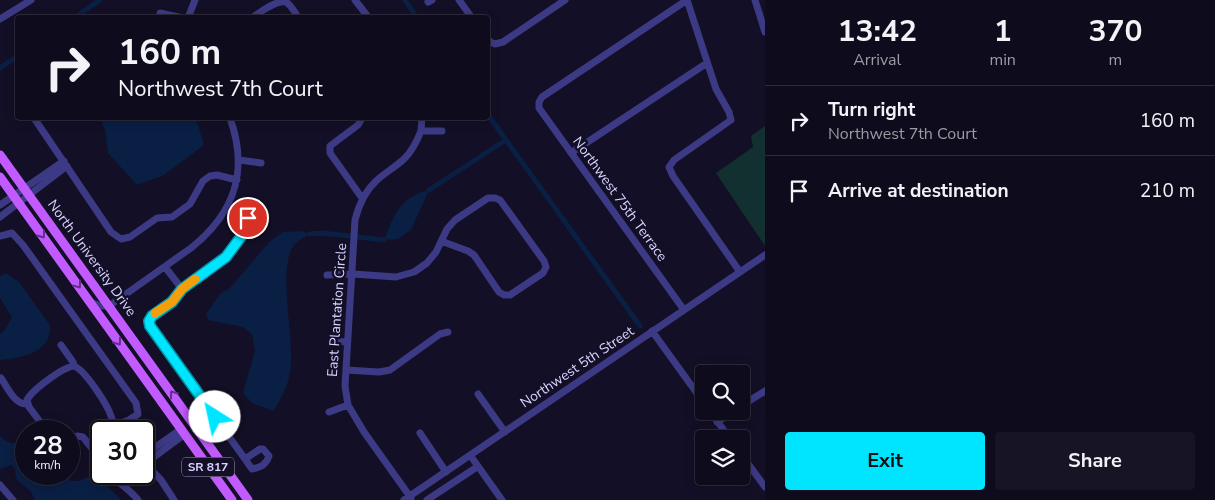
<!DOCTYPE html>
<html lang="en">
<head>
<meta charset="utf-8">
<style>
  :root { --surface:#0e0b1c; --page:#171425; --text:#f1f3f6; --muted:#9b9ba3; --line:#2e2b3b; --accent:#00e5ff }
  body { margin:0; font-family:"Nunito Sans",sans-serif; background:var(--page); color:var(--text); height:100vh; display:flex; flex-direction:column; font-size:19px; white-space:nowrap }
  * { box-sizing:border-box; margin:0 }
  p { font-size:16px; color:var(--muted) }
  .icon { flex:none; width:28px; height:28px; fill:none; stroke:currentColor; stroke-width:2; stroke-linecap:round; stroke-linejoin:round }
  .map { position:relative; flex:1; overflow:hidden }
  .sheet { display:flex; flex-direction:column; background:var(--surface); width:450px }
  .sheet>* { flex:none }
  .hud { position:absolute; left:15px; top:15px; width:475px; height:105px; border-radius:5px; box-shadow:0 2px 12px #0003,0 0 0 1px var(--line); background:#0e0b1c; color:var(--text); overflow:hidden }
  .buttons { position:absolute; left:695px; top:365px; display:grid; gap:10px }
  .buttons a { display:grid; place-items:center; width:55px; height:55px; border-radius:5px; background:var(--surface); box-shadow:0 2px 12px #0003,0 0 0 1px var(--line); font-size:25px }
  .speed { position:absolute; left:15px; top:420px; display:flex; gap:10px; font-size:25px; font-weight:700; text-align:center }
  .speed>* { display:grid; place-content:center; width:65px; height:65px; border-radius:50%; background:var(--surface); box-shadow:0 2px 12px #0003,0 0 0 1px var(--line); line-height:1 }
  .speed small { font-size:12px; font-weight:400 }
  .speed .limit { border:2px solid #111; border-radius:8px; background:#fff; color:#111 }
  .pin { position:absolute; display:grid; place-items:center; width:42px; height:42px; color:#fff; margin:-21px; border:2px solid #fff; border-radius:50%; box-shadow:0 1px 5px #0007 }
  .me { position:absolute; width:55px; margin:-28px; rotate:325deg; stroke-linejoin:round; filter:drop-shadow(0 0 4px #0008) }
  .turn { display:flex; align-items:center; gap:18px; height:105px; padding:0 20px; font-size:22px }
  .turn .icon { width:65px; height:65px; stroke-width:2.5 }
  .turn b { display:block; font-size:35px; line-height:42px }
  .eta { display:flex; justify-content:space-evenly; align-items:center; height:85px; text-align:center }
  .eta b { font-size:30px; font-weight:700; line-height:35px }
  .primary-button { display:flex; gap:10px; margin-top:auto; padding:10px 20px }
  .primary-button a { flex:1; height:58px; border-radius:5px; background:var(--accent); color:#111; font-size:20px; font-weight:700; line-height:58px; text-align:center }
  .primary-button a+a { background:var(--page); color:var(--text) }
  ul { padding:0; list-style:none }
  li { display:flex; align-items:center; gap:15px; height:70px; padding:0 20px; border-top:1px solid var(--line) }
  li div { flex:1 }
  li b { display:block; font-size:19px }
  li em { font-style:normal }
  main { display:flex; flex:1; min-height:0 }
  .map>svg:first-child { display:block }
  .green { fill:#12302f }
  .water { fill:#0a1f44 }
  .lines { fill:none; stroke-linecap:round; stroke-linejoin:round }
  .canal { stroke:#0a1f44; stroke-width:5 }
  .minor { stroke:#3d3a85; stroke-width:7 }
  .major { stroke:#c25bff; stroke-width:9 }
  .oneway { stroke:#623188 }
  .route-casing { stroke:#0095a6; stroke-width:12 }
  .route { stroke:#00e5ff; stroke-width:9 }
  .slow { stroke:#f59e0b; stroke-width:9 }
  .labels { text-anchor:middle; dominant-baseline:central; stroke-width:5; stroke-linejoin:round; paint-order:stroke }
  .shield { fill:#130f26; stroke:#9e99be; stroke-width:1 }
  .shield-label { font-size:12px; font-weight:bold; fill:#d9d4ff }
  .street-label { font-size:14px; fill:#d9d4ff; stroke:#130f26 }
</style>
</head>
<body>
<main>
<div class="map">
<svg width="765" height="500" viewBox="0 0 765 500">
  <rect width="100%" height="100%" fill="#130f26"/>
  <!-- green -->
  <path class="green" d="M765,126V246L716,173L753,147L751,136Z"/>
  <!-- water -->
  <path class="water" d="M100,118H196L204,145L164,175L137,185L108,153L105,130Z
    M429,190L411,230L398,239L384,240C394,214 401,197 429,190Z
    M302,231L310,234C305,237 297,241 294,245C276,270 296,339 290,373C288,386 280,401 273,411L252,403L243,393L255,351L252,334L243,327L208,320L206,314L220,294L231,287L269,242L283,232Z
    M6,273L19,282L50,325C52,353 22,358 0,360V334L4,331L12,317L0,298V276Z
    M0,435C7,445 15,444 26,441V474C35,474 56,471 63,474C67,476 68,480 73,481C81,482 88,475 96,476L122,500H35L31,492L16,479L15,470L12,465L0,469Z"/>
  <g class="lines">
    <!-- canal -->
    <path class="canal" d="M405,0L417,18
      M74,18L100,0
      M0,68L18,56
      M488,115L640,326
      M429,190L506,140
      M310,234L322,233L351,236
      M358,237L384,240"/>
    <!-- minor -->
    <path class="minor" d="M355,0L369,18
      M459,0L472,18
      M687,0L716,89L729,112L731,120L674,160L669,167L673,176L740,272
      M755,0L765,32
      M428,2L432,0
      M160,13L183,18
      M188,18L195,0
      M252,18C260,12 276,0 286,2C291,5 295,13 299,18
      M0,19L31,0
      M488,39L490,42L495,44L503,42L565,0
      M34,118L111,232L121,239L130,237L157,218L172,217L190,204L203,181L210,176L217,175L237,180
      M422,118L421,131H442
      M361,120L358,125L330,146V153L362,198
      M571,153L707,63
      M239,160L261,163
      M0,205L64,161
      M0,217L67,166
      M0,236L12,233L23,245L136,403L138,414L129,420L113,426
      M165,267L182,289
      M327,275L353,274L396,277L414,272L427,263L436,252L447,229L455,220L488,198H495L500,200L544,261L546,267L543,273L510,295H504L499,292L474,255L468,251L441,241
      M90,302L101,306H109L191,248C235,213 249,171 230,118
      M684,310L539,108V102L542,97L687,0
      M652,331L704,403
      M331,341L347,342
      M61,345L73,362L74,366
      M346,370L379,372L390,370L440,334L448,332
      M1,378C7,387 15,405 27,404
      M478,394L505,432
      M741,406L765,391
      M710,411L730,439
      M329,412L348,405
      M717,422L734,411
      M47,431L29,407L27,400C32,390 63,367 74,366C85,370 107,404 111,416C113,421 114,426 116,431
      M420,433L446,472
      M69,441L77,436L83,437L101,460
      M741,454L765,487
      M470,455L502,500
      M144,459L154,448L181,429
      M245,459L260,449H263L269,456C266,465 261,467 252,469L245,459L149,326L148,324L151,316L172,302L182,289L226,257L246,230V222L248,218
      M144,462L161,480L174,500
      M146,463L185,434
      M111,474C118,484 130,489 138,500
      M0,485L13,500
      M411,498L364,432L348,405L345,386L355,220C359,204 365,191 377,180C386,172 397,166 405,158C413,150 417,141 421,131
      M404,500L765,255
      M427,500L477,467"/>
    <!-- major -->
    <path class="major" d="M0,155L248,500
      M0,177L232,500"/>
  </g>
  <!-- one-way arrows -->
  <defs><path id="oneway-chevron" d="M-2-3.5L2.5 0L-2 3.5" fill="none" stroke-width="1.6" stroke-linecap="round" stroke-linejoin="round" transform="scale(1.25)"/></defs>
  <g class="oneway">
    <use href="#oneway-chevron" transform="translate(42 235) rotate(54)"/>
    <use href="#oneway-chevron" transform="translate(78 285) rotate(54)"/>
    <use href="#oneway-chevron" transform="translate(118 342) rotate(54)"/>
    <use href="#oneway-chevron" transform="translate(173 394) rotate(-126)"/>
  </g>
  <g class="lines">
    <defs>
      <path id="route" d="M215,417L150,326L149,321L152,316L172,302L182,289L226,257L246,230V222L248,218"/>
    </defs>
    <!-- route casing -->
    <use href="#route" class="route-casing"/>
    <!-- route -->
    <use href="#route" class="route"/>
    <!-- slow -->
    <path class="slow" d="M155,313L172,302L182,289L195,279"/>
  </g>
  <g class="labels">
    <!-- shield labels -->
    <rect class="shield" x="182" y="457.5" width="52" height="19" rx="4"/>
    <g class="shield-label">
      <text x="208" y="467">SR 817</text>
    </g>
    <!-- street labels -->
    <g class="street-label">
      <text transform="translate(620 199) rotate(54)">Northwest 75th Terrace</text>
      <text transform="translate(92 258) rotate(54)">North University Drive</text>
      <text transform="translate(337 310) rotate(-86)">East Plantation Circle</text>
      <text transform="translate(577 367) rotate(-34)">Northwest 5th Street</text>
    </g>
  </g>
</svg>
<div class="buttons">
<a><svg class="icon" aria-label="search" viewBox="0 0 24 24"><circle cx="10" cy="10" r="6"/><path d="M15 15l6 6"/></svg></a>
<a><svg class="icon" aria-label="layers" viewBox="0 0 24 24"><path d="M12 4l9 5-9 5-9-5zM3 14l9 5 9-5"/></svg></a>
</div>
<div class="speed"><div>28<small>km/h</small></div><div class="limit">30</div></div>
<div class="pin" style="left:248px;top:218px;background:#d93025"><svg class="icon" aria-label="arrive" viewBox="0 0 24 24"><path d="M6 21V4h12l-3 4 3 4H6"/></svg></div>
<svg class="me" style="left:215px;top:417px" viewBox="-20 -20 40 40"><circle r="19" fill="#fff"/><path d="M0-13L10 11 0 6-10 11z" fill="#00e5ff"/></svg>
<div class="hud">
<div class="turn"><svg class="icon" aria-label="right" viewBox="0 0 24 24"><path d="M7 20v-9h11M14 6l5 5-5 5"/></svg><div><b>160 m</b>Northwest 7th Court</div></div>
</div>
</div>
<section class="sheet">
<div class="eta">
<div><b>13:42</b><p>Arrival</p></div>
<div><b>1</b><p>min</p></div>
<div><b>370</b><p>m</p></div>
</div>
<ul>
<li><svg class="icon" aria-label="right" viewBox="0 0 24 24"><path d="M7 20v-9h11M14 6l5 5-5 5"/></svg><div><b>Turn right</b><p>Northwest 7th Court</p></div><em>160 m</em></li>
<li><svg class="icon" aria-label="arrive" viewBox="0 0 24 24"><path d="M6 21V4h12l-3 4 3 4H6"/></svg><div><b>Arrive at destination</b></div><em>210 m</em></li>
</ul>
<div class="primary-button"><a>Exit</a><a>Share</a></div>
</section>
</main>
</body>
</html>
